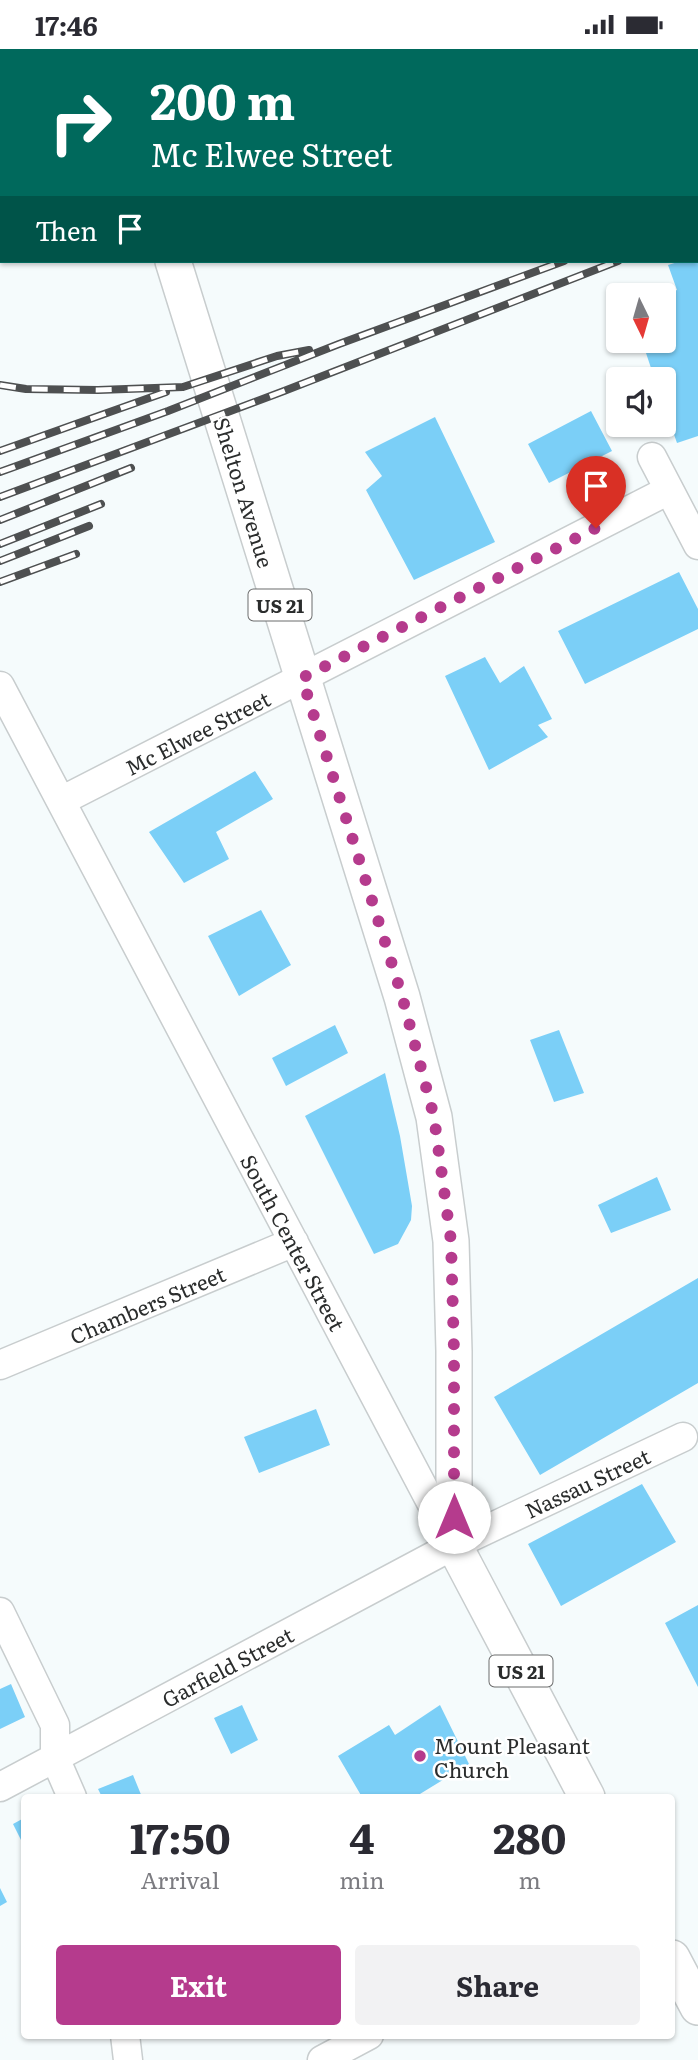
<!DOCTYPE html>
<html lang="en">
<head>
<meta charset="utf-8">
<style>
  :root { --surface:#fff; --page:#f2f2f3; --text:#2b2b33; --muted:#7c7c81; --accent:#b53b8d }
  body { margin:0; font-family:Literata,serif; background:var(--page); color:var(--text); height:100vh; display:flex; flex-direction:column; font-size:26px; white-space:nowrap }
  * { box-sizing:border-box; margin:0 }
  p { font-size:23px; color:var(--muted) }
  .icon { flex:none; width:38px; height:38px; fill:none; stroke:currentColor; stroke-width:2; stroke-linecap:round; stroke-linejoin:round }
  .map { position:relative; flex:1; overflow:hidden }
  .details { position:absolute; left:21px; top:1745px; width:654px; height:245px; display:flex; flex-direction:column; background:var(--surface); border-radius:7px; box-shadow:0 2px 5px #0004 }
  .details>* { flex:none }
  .guide { position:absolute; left:0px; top:0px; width:698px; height:214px; box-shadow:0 2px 5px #0004; background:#00695c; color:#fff; overflow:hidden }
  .needle { width:46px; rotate:175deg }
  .buttons { position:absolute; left:606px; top:234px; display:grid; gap:14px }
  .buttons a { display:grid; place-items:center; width:70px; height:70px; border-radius:7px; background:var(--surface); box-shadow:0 2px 5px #0004; font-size:35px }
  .pin { position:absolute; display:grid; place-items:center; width:60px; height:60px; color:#fff; margin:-72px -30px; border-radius:50% 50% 50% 0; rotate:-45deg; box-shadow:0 0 7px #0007 }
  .pin .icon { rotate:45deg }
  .me { position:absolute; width:77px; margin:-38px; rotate:0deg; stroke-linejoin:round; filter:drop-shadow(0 0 5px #0008) }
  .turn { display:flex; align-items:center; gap:24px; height:147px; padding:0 35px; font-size:32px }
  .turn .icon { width:91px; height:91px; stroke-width:2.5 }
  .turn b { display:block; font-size:49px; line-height:60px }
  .then { display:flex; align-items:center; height:66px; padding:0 35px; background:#0003; gap:14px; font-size:26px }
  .eta { display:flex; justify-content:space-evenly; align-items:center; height:119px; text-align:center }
  .eta b { font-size:42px; font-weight:700; line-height:49px }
  .button { display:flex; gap:14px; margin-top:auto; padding:14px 35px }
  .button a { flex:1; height:80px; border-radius:7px; background:var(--accent); color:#fff; font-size:28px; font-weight:700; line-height:80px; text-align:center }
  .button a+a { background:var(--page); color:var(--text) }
  .status { display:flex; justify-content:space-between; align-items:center; height:49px; padding:0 35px; background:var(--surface); direction:ltr }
  .status svg { height:19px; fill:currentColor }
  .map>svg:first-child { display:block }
  .building { fill:#7bcff7 }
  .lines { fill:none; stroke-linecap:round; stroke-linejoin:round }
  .minor-casing { stroke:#c8cdce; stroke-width:31 }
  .major-casing { stroke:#c8cdce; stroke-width:38 }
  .minor { stroke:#fff; stroke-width:28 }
  .major { stroke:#fff; stroke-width:35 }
  .rail-casing { stroke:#4e5051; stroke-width:8 }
  .rail { stroke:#fff; stroke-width:5; stroke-dasharray:16; stroke-linecap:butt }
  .route { stroke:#b53b8d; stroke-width:12; stroke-dasharray:0 21.6 }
  .poi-dot { fill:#b53b8d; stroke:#fff; stroke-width:2.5 }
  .labels { text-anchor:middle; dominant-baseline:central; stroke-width:5; stroke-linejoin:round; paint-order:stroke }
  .shield { fill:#fff; stroke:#6b6c6c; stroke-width:2 }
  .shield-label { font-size:19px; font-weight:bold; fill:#2b2d2d }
  .street-label { font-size:21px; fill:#2b2d2d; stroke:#fff }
  .poi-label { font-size:21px; fill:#2b2d2d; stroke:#fff; text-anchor:start }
</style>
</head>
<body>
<div class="status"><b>17:46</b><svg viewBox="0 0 49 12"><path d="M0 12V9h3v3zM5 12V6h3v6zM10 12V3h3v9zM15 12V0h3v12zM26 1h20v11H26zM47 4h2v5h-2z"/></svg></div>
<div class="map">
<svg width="698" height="2011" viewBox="0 0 698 2011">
  <rect width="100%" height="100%" fill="#f5fbfc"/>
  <!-- building -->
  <path class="building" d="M681,212H698V387L677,394L663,354V331H655L642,292H663V246L677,241L668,216Z
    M591,362L612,402L549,434L528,395Z
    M435,368L495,493L414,531L366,441L382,427L365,403Z
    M679,523L698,560V580L585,635L558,582Z
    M485,608L500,634L524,617L552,670L538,676L548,688L489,721L445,627Z
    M255,722L273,750L216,783L229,810L184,834L149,783Z
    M261,861L291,916L239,947L208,887Z
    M335,976L348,1004L286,1037L272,1009Z
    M559,981L584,1044L554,1053L530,991Z
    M385,1024L400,1087L412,1157L411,1171L398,1195L374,1205L305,1067Z
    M657,1128L671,1161L611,1184L598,1156Z
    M698,1229V1334L540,1426L494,1348Z
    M316,1360L330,1396L259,1424L244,1388Z
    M642,1435L676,1493L561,1557L528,1495Z
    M698,1556V1638L665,1574Z
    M11,1635L25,1668L0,1680V1640Z
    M242,1656L258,1691L231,1705L214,1669Z
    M440,1656L469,1715L415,1748H362L338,1707L389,1676L395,1686Z
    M133,1726L142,1748H102L98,1740Z
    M24,1769V1797L13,1775Z
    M0,1839L7,1853L0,1857Z"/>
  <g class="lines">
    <defs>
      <path id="minor" d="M260,0V2
        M503,0V2
        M588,0V2
        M652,408L698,496
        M0,637L453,1495
        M61,752L669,441
        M0,1316L294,1193
        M0,1563L55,1676V1709L72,1748
        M0,1738L454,1496L683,1388
        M125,1986L128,2011
        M322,2011L369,1986"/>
      <path id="major" d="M108,0V2
        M173,212L402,948L434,1068L451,1192L454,1302V1496L587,1748
        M672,1909L698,1958"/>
    </defs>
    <!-- minor casing -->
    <use href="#minor" class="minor-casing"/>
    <!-- major casing -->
    <use href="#major" class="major-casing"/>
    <!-- minor -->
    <use href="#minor" class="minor"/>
    <!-- major -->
    <use href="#major" class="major"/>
    <defs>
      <path id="rail" d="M696,160L698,159
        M696,181H698
        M0,336L26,340L98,341L183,338L277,307L309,301
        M0,402L166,343
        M0,423L168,362L339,295L564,212
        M0,448L284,342L618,212
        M0,471L131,419
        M0,495L101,455
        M0,512L89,477
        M0,533L76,505"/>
    </defs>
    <!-- rail casing -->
    <use href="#rail" class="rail-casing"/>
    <!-- rail -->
    <use href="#rail" class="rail"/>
  </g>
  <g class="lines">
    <!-- route -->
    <path class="route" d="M454,1468V1302L451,1192L434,1068L402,947L302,629L596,479"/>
  </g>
  <!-- markers -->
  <circle class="poi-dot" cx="420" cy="1707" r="7"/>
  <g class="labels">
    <!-- shield labels -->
    <g class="shield">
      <rect x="248.5" y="540.5" width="63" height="31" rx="5"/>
      <rect x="489.5" y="1606.5" width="63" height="31" rx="5"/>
    </g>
    <g class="shield-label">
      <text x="280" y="556">US 21</text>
      <text x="521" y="1622">US 21</text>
    </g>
    <!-- street labels -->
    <g class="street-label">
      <text transform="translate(245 443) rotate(73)">Shelton Avenue</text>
      <text transform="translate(197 683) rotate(-27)">Mc Elwee Street</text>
      <text transform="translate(294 1193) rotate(62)">South Center Street</text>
      <text transform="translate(147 1255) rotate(-23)">Chambers Street</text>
      <text transform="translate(587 1433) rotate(-25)">Nassau Street</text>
      <text transform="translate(227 1617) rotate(-28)">Garfield Street</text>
    </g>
    <!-- poi labels -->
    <g class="poi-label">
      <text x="434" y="1695">Mount Pleasant<tspan x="434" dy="24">Church</tspan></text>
    </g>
  </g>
</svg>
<div class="buttons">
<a><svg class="needle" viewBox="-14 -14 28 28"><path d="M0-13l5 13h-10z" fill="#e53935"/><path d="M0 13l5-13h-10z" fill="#7c7c81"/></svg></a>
<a><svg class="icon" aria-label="sound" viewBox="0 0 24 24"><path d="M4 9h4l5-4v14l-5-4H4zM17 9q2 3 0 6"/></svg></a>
</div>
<div class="pin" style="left:596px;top:479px;background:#d93025"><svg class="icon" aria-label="arrive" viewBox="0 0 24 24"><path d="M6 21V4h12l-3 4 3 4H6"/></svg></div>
<svg class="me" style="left:454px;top:1468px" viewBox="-20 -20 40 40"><circle r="19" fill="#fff"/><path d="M0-13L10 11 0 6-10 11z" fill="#b53b8d"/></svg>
<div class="guide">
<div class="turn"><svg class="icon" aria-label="right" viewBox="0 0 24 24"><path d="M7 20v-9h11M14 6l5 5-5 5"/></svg><div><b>200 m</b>Mc Elwee Street</div></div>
<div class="then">Then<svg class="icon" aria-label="arrive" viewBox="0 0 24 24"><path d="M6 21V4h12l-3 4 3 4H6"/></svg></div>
</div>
<section class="details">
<div class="eta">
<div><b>17:50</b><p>Arrival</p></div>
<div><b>4</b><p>min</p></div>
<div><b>280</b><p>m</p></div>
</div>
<div class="button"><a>Exit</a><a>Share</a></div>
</section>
</div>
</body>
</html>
